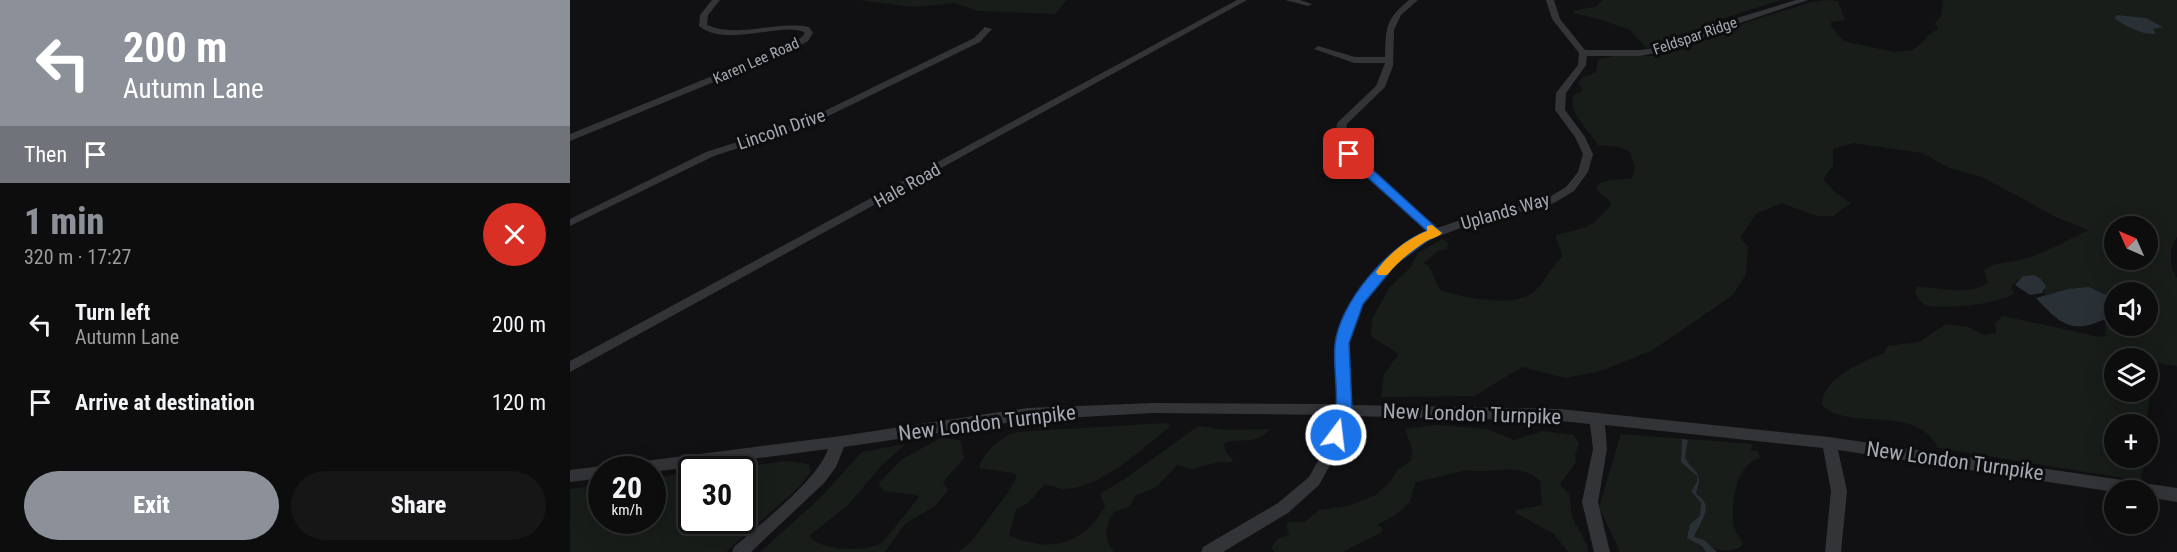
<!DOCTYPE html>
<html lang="en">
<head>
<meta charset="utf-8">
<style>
  :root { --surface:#0d0d0e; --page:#161617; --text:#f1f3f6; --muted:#9a9c9e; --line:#2d2d2e; --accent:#8c9099 }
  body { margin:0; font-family:"Roboto Condensed",sans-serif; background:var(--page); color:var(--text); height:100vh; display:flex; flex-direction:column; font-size:22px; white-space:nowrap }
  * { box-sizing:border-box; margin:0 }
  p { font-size:20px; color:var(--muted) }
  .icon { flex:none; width:33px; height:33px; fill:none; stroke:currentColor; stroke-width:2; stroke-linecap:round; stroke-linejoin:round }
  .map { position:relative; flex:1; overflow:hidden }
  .details { display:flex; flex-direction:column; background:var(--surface); width:570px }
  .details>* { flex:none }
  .top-card { background:#8c9099; color:#fff; overflow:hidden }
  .needle { width:39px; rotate:315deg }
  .fabs { position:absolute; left:1534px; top:216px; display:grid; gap:12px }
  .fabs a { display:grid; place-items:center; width:54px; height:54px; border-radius:50%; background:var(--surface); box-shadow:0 6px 24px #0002,0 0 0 2px var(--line); font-size:30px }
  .speed { position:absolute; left:18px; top:456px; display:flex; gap:12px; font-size:30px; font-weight:700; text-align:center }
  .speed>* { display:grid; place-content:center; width:78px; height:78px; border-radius:50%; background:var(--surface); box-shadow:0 6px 24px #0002,0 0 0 2px var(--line); line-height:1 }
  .speed small { font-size:15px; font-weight:400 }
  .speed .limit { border:3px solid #111; border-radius:9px; background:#fff; color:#111 }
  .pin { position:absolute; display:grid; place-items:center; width:51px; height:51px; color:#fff; margin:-26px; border-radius:12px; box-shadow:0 3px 9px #0006 }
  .me { position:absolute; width:66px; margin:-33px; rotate:15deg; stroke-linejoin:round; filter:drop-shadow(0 0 4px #0008) }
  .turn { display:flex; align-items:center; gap:21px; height:126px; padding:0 24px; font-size:27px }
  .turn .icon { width:78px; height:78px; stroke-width:2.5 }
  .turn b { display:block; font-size:42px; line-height:51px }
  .then { display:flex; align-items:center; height:57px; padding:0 24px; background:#0003; gap:12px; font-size:22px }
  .round { display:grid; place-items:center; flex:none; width:63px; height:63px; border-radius:32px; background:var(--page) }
  .overview { display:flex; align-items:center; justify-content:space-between; height:102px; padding:0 24px }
  h1 { font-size:36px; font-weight:800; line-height:45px; color:var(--accent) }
  .action { display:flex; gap:12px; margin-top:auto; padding:12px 24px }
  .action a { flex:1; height:69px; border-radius:36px; background:var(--accent); color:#fff; font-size:24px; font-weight:800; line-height:69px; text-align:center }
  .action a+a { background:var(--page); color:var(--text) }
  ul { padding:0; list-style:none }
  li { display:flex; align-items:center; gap:18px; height:78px; padding:0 24px }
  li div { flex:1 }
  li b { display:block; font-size:22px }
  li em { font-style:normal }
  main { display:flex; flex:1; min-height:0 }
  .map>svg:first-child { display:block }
  .green { fill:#181d19; fill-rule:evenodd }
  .water { fill:#293036 }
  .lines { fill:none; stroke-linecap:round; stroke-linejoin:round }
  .minor { fill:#333438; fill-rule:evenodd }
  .route { fill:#1a73e8; stroke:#114b97; stroke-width:1.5 }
  .slow { fill:#f59e0b }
  .labels { text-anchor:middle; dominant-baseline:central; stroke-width:6; stroke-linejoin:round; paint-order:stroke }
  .far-street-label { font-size:15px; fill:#a3a8b3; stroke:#0d0d0e }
  .street-label { font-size:18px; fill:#a3a8b3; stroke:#0d0d0e }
  .near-street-label { font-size:21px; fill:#a3a8b3; stroke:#0d0d0e }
</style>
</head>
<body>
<main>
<section class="details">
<div class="top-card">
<div class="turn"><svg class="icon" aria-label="left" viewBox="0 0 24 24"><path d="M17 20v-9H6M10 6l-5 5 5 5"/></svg><div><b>200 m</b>Autumn Lane</div></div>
<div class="then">Then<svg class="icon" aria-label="arrive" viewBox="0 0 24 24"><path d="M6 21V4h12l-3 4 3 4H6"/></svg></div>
</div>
<div class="overview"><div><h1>1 min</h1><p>320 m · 17:27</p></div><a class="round" style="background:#d93025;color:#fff"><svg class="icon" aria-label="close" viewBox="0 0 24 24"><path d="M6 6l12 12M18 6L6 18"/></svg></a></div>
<ul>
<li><svg class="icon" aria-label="left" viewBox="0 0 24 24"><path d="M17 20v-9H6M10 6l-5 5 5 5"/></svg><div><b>Turn left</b><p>Autumn Lane</p></div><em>200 m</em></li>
<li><svg class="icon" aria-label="arrive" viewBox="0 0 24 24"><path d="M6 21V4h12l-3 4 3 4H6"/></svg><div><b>Arrive at destination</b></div><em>120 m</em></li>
</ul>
<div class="action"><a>Exit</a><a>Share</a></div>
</section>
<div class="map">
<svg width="1607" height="552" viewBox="0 0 1607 552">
  <rect width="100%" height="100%" fill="#111113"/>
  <!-- green -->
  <path class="green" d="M288,0H497L485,14L408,11L385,3L343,7Z
    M1033,0H1211L1152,19L1092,45L1076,48L1060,30L1032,20L1003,13L1004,11L1027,6Z
    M1256,0L1268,1L1275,20L1261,22V26L1273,41L1324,52L1343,50L1355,40L1357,36L1368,29L1365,23L1371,15L1373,0H1607V237C1599,246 1599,268 1607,278V366L1580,362L1583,370L1576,424H1545V458H1575L1571,481L1368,448C1351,409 1297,426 1264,413C1260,412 1256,408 1252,405C1251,379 1294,361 1314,353L1317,346L1349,342L1376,324L1398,327L1413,335L1426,333L1425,324L1433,316L1530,337L1536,336L1535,320L1545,314V326H1578V292H1545V299C1517,282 1503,289 1474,295L1475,289L1470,278C1459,271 1449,278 1441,287L1444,293C1432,304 1368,311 1354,304C1349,301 1347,297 1345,292L1347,287C1372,287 1394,297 1418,283L1414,270C1430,260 1437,264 1454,259C1476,252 1498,241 1518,230L1486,217L1412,177L1379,168L1352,153L1283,143L1263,149V166L1253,179L1265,192L1281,203L1263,216H1247L1211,203L1186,214L1170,238L1178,246L1176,274L1163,295L1083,350L1031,371L996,378L952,367L904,396L811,397L814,374L829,354L801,336L802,319L820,287L839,269L848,253L872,239L878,243L877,249L868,251L854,263L859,267L870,290C893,297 946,310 966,290C976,280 981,267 992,257C992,248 986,244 986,235L1014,228L1024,223L1041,205L1040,201L1027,191L1026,187C1036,177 1050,181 1062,178L1065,167L1060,152L1050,147L1028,145C1020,131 996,112 1004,95L1012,91L1011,87L1008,84C1013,74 1018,77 1026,72L1028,59L1045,56H1078L1098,54L1116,48L1175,23L1241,2ZM1545,226H1578V260H1545ZM1545,358H1578V392H1545Z
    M596,423L600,425L596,430C568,452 533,486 497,489C489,490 483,484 474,485L458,503L446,509L439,536C479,552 512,547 535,506L530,494L556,478L628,426L657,430L700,429C687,446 672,437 655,443L654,447L658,455L663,459L662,462H649L622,469L607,465L588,486L565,496L559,507L544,512C534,525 534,540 544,552H388L401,542L439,491L447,476L443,473L409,468C413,452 431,436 447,432Z
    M866,425L917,429L944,440L973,431L1004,435L1009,444L1005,455L1006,462L990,484L999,494L1002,517L1017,545L1018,552H998L983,533L945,513L946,510L972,505L970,481C949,460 920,475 896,470L847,482C842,488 843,494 840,501C834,511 817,520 807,525L812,528V532L773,552H705L701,548L707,539L719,535L716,525L719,522H734L750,510L777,506L806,495L820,482L828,469L841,461L842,449L835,429Z
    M1051,434L1183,444L1180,451H1188L1190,458C1166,464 1162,500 1163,522C1164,531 1169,536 1173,544L1171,547C1159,552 1148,552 1137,544L1136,552H1050L1029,507Z
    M372,437L391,441L394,458L373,482L378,490L365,506L335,524L315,552H190L249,499L292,452L336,444L312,465L278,505L239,536C253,552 295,552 312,543L349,497L347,495L314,491L309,486L310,482L331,460Z
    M215,461L239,464L240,473L229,487L156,552H0V489L31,485L32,520H82L83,478L121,472L122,520H172V470L143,469L162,467L161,469Z"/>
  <!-- water -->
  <path class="water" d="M1547,15L1576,18L1593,27L1583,29L1586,34C1572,35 1555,26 1544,18Z
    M1464,275L1470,278L1476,286L1472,293L1460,295L1445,285L1453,276Z
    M1519,287L1545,299V314C1506,335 1494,329 1466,298L1498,289Z
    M1112,439L1118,440L1115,457C1124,475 1134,469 1126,493C1128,496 1131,497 1133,500C1142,511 1127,527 1124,537L1134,540L1147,552H1136L1132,546L1117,538L1120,524L1130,516L1131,503L1121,491L1127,482V476L1111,462Z"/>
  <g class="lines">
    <!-- minor -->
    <path class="minor" d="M142,0H150L138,15L137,25C170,39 206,20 239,27L243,33L238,41L222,50L0,141V134L216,46L232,37L235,33C216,20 158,49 129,26L130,15Z
      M667,0H677L0,372V361Z
      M715,0H730L742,4L738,6Z
      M839,0H848L831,15L824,30L823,66L815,87L777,124L775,138L783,152L867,228L888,221L976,199L996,187L1008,172L1013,154L1005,137L985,110L986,93L1008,65L1009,53L982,19L976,0H984L990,19L1015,50H1070L1092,47L1167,18L1226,0H1238L1173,22L1097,51L1070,56H1017L1016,65L996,93L995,110L1015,137L1023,154L1018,172L1004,191L984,203L896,226L856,241L826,264L792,304L779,343L781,405L990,409L1259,437L1607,488V502L1578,497V490H1545V492L1268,450L1277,491L1271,552H1255L1261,491L1253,448L1035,425L1037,449L1028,502L1040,552H1024L1012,502L1023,449L1020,424L990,421L779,416L768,451L749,485L718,513L653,552H631L633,547L708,503L739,477L754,450L765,415L583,413L457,420L274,447L266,467L254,483L181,552H162L164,547C190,524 248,480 258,449L82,472V470H45L47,466L52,464L271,436L457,408L583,403L767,404L765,343L780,303L818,258L848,235L858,232L775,156L765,138L767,123L806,86L815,63H784L744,49L748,46L785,57H815C816,27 815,20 839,0Z
      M415,27L422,29L410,42L242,124L144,156L0,226V219L136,152L236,120L404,38Z
      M32,466L38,470H32V478L0,482V470Z"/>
  </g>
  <!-- route -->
  <path class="route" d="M779,151L783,152L872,233L857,241L826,264L793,304L779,343L782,410L772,440L766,442L760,440L758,435C760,427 765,418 766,409C768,388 763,366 765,345C769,303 818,246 857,231L775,157L774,154Z"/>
  <!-- slow -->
  <path class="slow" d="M862,225L872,233C867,238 861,238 855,242C841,251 828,262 817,275H808L806,272C817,255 838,238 857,231V226Z"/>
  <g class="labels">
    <!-- far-street labels -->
    <g class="far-street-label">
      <text transform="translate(1125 36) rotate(-19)">Feldspar Ridge</text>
      <text transform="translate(186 61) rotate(-24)">Karen Lee Road</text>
    </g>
    <!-- street labels -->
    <g class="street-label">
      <text transform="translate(211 129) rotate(-19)">Lincoln Drive</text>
      <text transform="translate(337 185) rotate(-29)">Hale Road</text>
      <text transform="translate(935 211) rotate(-16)">Uplands Way</text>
    </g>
    <!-- near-street labels -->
    <g class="near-street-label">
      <text transform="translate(902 414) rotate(2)">New London Turnpike</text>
      <text transform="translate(417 423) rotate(-7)">New London Turnpike</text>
      <text transform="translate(1385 461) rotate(8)">New London Turnpike</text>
    </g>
  </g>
</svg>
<div class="fabs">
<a><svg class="needle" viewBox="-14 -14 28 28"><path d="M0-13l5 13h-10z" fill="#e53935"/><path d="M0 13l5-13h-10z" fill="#9a9c9e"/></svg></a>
<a><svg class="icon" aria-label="sound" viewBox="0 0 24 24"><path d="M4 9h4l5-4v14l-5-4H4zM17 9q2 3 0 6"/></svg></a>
<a><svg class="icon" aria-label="layers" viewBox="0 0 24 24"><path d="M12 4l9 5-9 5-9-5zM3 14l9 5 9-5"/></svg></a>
<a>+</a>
<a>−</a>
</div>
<div class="speed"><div>20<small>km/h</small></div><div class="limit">30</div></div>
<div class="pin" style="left:779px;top:154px;background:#d93025"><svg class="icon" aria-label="arrive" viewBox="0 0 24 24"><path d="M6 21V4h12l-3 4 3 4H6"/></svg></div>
<svg class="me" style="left:766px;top:435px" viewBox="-20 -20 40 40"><circle r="17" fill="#1a73e8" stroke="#fff" stroke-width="3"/><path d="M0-11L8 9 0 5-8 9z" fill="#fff"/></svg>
</div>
</main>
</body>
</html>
